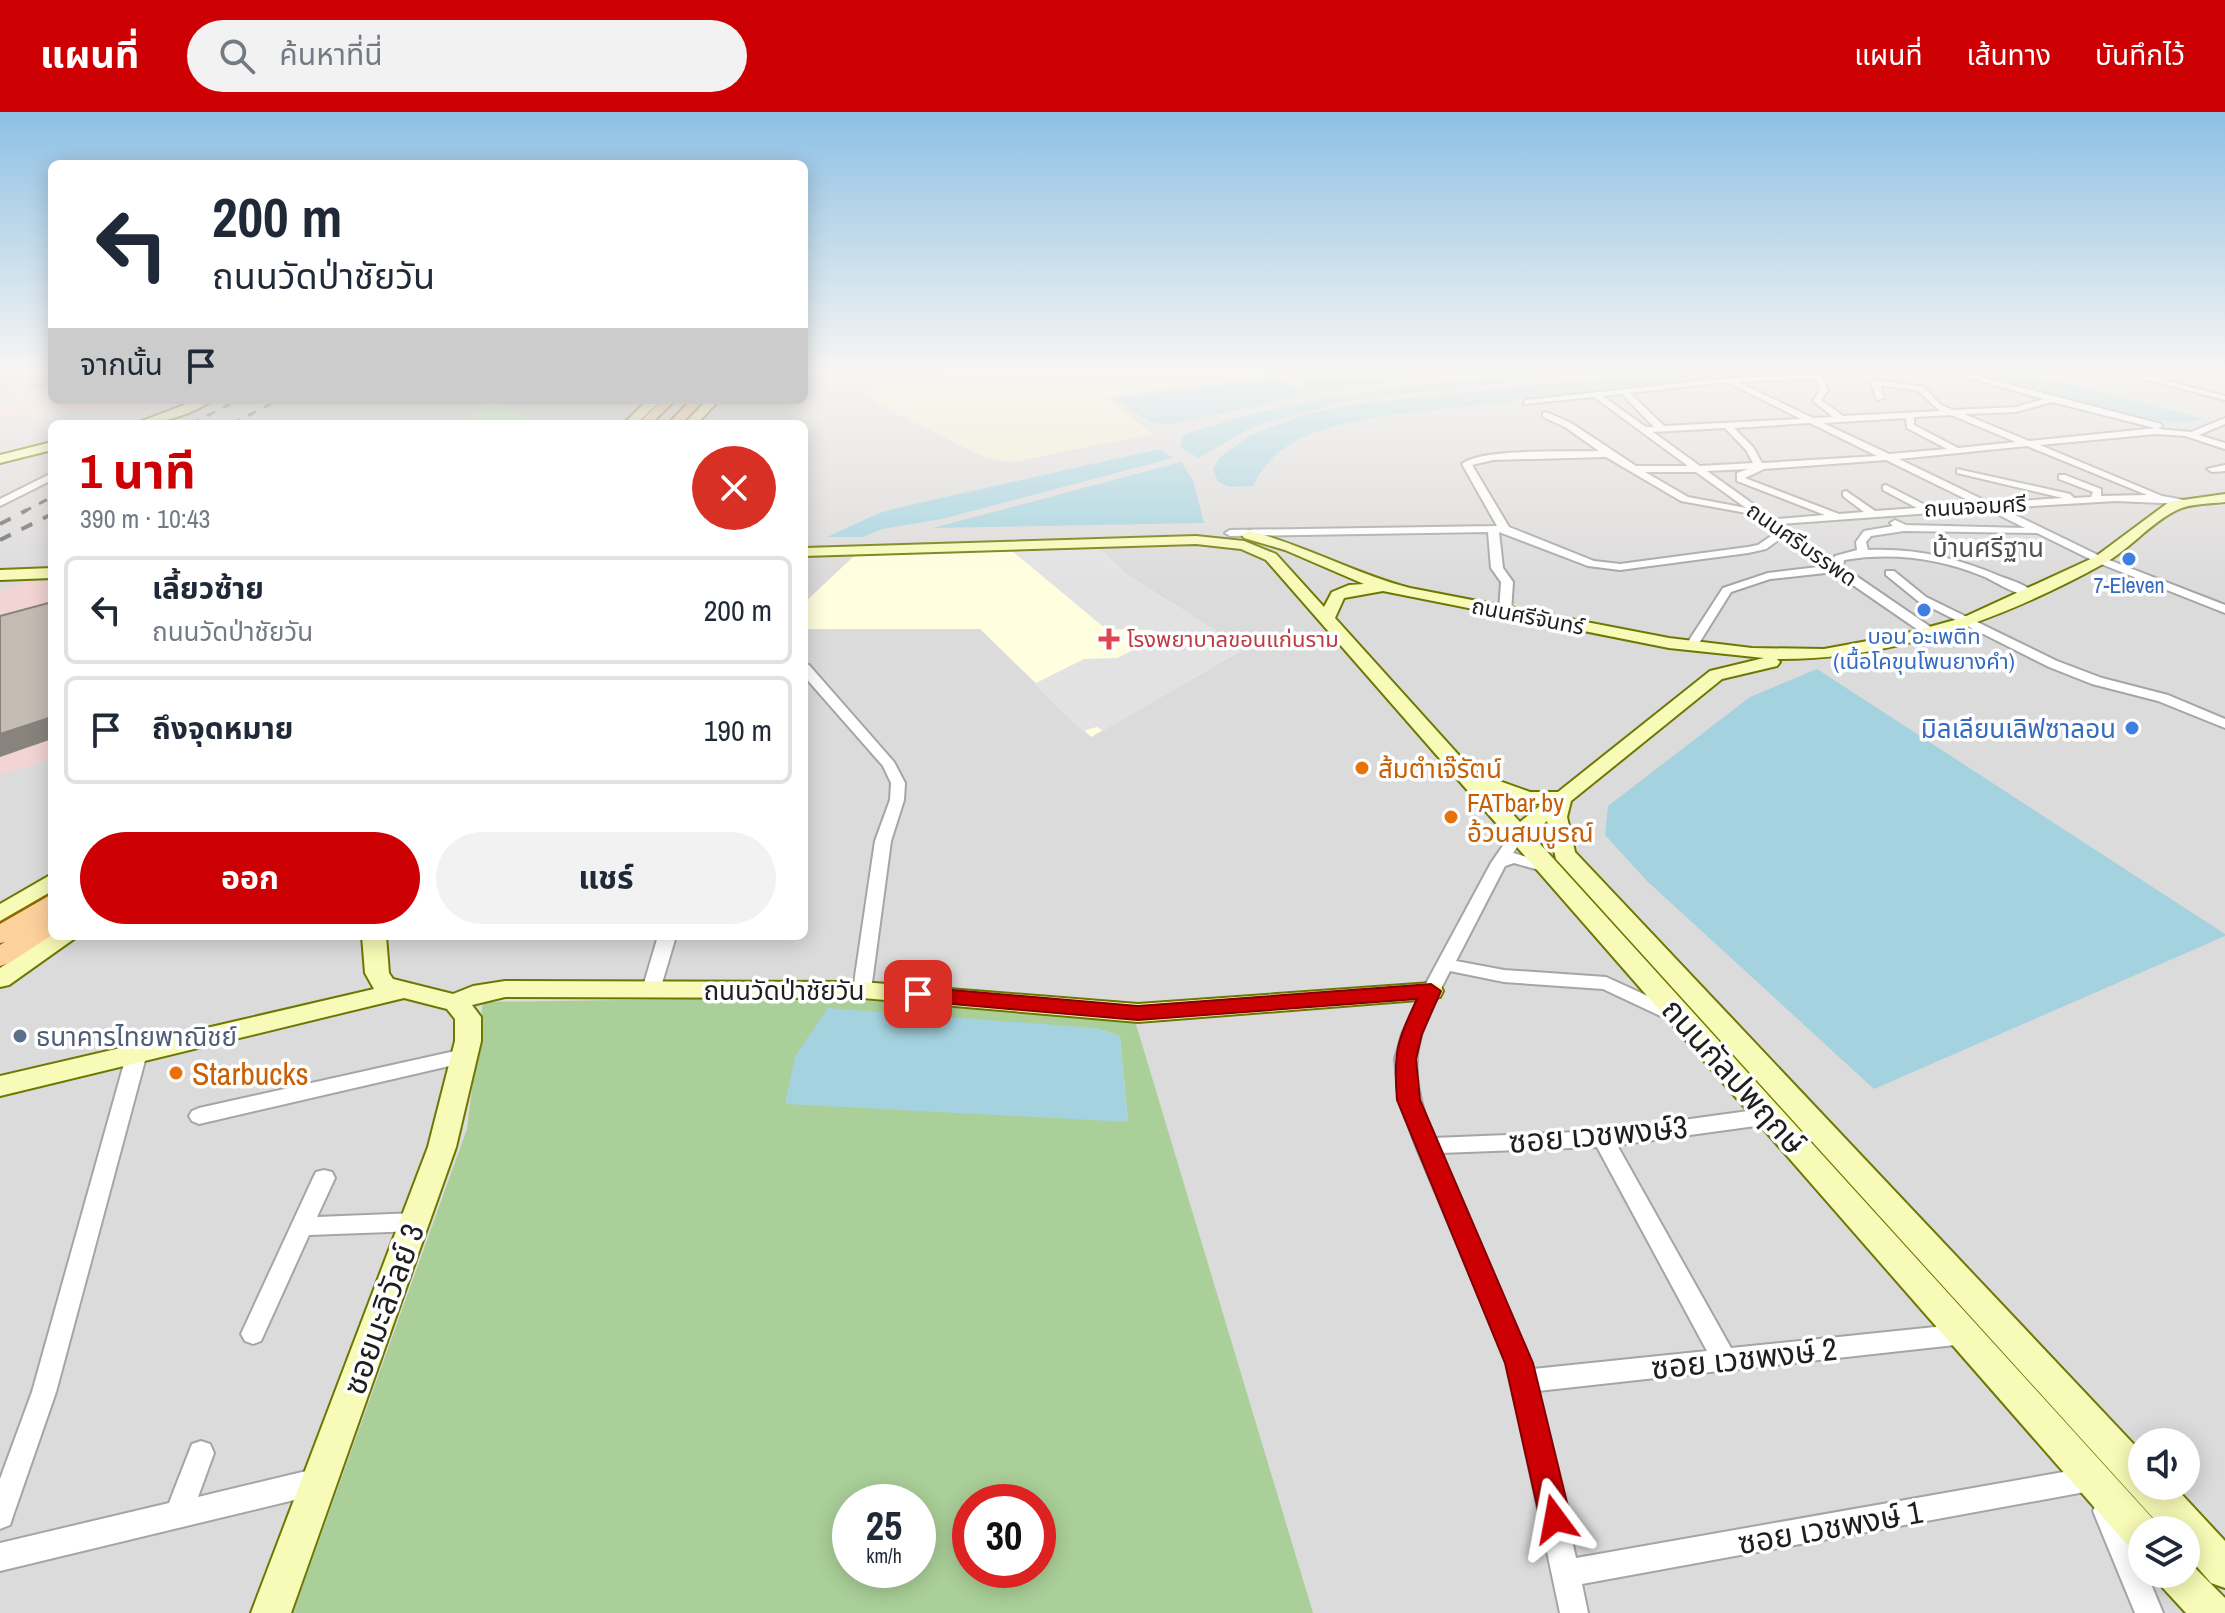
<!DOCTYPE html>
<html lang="th">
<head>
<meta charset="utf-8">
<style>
  :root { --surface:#fff; --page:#f2f2f3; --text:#1f2937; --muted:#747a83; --line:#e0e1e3; --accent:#cd0004 }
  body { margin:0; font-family:"Archivo Narrow","Noto Sans Thai",sans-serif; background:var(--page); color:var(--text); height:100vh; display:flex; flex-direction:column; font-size:30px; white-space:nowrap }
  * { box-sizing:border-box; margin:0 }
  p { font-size:26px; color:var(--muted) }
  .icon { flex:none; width:44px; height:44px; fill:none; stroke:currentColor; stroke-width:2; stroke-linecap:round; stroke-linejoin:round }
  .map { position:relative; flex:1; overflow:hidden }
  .drawer { position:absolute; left:48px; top:308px; width:760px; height:520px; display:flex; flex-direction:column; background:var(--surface); border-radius:12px; box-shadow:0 4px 20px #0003 }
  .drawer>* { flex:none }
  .banner { position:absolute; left:48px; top:48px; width:760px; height:244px; border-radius:12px; box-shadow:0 4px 20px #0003; background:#fff; color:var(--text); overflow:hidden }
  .buttons { position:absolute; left:2128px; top:1316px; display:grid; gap:16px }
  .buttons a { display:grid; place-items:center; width:72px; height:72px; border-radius:50%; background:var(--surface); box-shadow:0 4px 20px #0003; font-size:40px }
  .speed { position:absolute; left:832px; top:1372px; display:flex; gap:16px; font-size:40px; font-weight:700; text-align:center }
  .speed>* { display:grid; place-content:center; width:104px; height:104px; border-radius:50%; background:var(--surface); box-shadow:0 4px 20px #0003; line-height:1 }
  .speed small { font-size:20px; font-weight:400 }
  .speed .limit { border:12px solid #d22; background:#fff; color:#111 }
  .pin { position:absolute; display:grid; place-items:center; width:68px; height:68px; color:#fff; margin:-34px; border-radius:16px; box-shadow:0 4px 12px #0006 }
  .me { position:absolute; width:88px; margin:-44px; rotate:347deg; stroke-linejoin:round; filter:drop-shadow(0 0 6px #0008) }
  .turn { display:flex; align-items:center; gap:28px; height:168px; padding:0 32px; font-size:36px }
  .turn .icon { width:104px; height:104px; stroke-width:2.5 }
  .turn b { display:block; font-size:56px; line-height:68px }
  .then { display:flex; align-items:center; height:76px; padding:0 32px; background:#0003; gap:16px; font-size:30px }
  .round { display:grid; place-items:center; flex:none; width:84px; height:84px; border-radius:42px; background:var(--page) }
  .summary { display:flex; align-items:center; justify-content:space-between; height:136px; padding:0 32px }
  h1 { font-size:48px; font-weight:700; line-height:60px; color:var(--accent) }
  .action { display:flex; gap:16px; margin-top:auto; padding:16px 32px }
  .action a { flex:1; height:92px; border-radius:48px; background:var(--accent); color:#fff; font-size:32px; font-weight:700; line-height:92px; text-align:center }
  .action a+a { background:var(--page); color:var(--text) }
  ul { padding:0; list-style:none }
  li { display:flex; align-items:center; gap:24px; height:108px; margin:0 16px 12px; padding:0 16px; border:4px solid var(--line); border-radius:12px }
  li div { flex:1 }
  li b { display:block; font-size:30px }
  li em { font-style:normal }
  header { display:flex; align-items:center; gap:48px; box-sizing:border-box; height:112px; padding:0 40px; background:var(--accent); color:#fff }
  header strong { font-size:38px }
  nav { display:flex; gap:44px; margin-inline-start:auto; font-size:28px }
  .search { width:560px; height:72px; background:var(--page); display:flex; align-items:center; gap:20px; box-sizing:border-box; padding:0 28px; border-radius:44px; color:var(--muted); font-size:30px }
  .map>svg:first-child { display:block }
  .residential { fill:#dcdbdb; fill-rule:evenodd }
  .commercial { fill:#f1d4d3 }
  .education { fill:#fffede }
  .construction { fill:#c4c4af }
  .farmland { fill:#edeecf }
  .forest { fill:#aacf98; fill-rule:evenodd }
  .park { fill:#c0fac4 }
  .parking { fill:#e2e2e2 }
  .water { fill:#a4d2de }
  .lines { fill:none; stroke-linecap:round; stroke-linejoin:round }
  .street-casing { stroke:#a5a5a5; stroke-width:4 }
  .secondary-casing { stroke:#6d7803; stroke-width:4 }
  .primary-casing { stroke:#996300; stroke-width:4 }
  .street { fill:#fff; fill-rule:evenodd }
  .secondary { fill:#f8fab7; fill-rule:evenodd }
  .primary { fill:#fdd19b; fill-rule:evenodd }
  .rail-far1 { stroke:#6c6c6c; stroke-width:3; stroke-dasharray:9 9; stroke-linecap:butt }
  .rail { stroke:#6c6c6c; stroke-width:4; stroke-dasharray:12 12; stroke-linecap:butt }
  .shaded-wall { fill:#89837d }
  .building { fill:#c4bbb3; stroke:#89837d; stroke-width:2 }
  .route { fill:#cd0004; stroke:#850003; stroke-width:2 }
  .shop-dot { fill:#3f7fe0; stroke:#fff; stroke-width:3 }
  .health-dot { fill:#e0444e; stroke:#fff; stroke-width:3 }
  .food-dot { fill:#e8710a; stroke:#fff; stroke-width:3 }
  .service-dot { fill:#5c6f8a; stroke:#fff; stroke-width:3 }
  .labels { text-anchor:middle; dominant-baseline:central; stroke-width:7; stroke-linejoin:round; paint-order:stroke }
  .far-street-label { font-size:22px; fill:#1e1e1e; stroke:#fff }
  .far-shop-label { font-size:22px; fill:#366cbe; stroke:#fff }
  .far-health-label { font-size:22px; fill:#be3a42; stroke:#fff; text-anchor:start }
  .far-quarter-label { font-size:26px; fill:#515151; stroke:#fff }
  .shop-label { font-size:26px; fill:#366cbe; stroke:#fff; text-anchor:end }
  .food-label { font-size:26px; fill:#c56008; stroke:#fff; text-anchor:start }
  .street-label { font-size:26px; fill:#1e1e1e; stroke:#fff }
  .service-label { font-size:26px; fill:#4e5e75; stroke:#fff; text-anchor:start }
  .near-food-label { font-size:32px; fill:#c56008; stroke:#fff; text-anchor:start }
  .near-street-label { font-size:32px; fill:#1e1e1e; stroke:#fff }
</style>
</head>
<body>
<header>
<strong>แผนที่</strong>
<div class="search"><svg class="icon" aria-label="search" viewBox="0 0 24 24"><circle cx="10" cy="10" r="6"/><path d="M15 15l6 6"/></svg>ค้นหาที่นี่</div>
<nav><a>แผนที่</a><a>เส้นทาง</a><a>บันทึกไว้</a></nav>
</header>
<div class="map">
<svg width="2225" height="1501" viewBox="0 0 2225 1501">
  <rect width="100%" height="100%" fill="#efebe4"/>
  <!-- residential -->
  <path class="residential" d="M0,261H52V288H804V261H2225V1501H0ZM52,312H804V824H52ZM2142,1330H2186V1374H2142ZM850,1390H918V1458H850ZM970,1390H1038V1458H970ZM2142,1418H2186V1462H2142Z"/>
  <!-- commercial -->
  <path class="commercial" d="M52,273V288H196L183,294L0,304V296Z
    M27,470H52V647L0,663V479Z"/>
  <!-- education -->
  <path class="education" d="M1099,437L1126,462L1244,537L1091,625L980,517H804V491L854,444Z"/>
  <!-- construction -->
  <path class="construction" d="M0,261H52V271L40,276L0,277Z"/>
  <!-- farmland -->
  <path class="farmland" d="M948,261H1291L1106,285L1152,322L1014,350L986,346L875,291L868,279Z"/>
  <!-- forest -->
  <path class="forest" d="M818,885L1135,909L1313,1501H293L467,1017L483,890ZM1096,916L1120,924L1128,1009ZM850,1390H918V1458H850ZM970,1390H1038V1458H970Z"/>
  <!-- park -->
  <path class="park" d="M491,290L544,312H306L300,307H468Z"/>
  <!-- parking -->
  <path class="parking" d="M1099,437L1126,462L1244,537L1103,619L1097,615L1082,619L1034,572L1084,547L1117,546L1154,528L1163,531L1169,525L1151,518L1106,517L1012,439Z"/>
  <!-- water -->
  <path class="water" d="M1319,261H1469L1314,281L1290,265Z
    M1513,261H1610L1351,288L1254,314L1198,346L1181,335L1183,323C1289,285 1402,276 1513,261Z
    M1751,261L1755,263L1389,303C1337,313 1278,320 1253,374L1230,375L1218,370L1213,357L1220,345L1249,324L1303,303L1353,292L1638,262Z
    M1964,261H2026L2202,306C2177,321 2079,290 2048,282L2036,276Z
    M1278,265L1308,283L1172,312L1151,311L1114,286Z
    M1159,337L1173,346L942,407L882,417L863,425H827L879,401L910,393Z
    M1181,350L1193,368L1204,411L933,416Z
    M1817,557L2225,822V824L1874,977L1647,769L1605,723L1608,694L1750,585Z
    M828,896L1096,916L1120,924L1128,1010L785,992L795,944Z"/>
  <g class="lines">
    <defs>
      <path id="street" d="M1952,261H1966L2161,312L2162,314L2158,317L2191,320L2225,306V312L2199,323L2225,331V337L2185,324L2156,322L2040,333L2162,384L2184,388V392L2116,389L2001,396L2104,446L2225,493V501L2096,450L2037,421L1904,419L1871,424L1866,430L1868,438C1916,436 1958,446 2002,465C2014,469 2027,474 2036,481C2024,489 1998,471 1985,465C1939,446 1893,440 1844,448L1843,455L1935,518V524H1927L1834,460L1770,467L1731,480L1696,536L1692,537L1686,533L1723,476L1768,461L1826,454L1784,424L1766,437L1748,441L1620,458L1588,454L1499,420L1503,456L1513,470L1511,500L1505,504L1499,500L1501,470L1491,456L1488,420L1230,424L1225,421L1230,418L1497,414L1462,352C1480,336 1571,340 1599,339L1565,315L1543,305V301L1546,300L1571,311L1636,354H1688L1594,285L1523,292L1526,288L1728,266L1818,262L1822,264L1828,278L1821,288L1843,304L1940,299L1918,279L1880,273L1884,286L1877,288L1871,270L1875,268L1924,275L1941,293L1953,298L2016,295L2044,287ZM1815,266L1820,278L1813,289L1833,305L1813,306L1738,270ZM1727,270L1801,307L1664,314L1630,281ZM1622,282L1654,315H1646L1602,284ZM2052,290L2155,316H2157L2029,329L1964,302L2016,300ZM1951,303L2016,330L1958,336L1914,313V305ZM1906,306L1907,316L1947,337L1889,342L1823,311ZM1810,311L1877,344L1762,351L1753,335L1734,316ZM1725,316L1746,338L1753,351L1700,354L1653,320ZM2027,334L2147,383L2101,384V377L2065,363H2059V367L2093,380L2091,385L2074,386L2070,382L1957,357V361L2063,386L1990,391L1899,347ZM1606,345L1681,389L1763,404L1764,402L1760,397L1707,359L1748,357L1737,361V369L1825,403L1766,408V412L1777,420L1758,433L1748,435L1620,452L1594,449L1509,415L1472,353L1493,348ZM1886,348L1976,392L1929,395L1886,373L1883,374V378L1917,396L1875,399L1846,379L1843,380V384L1864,400L1839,402L1745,366L1764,357ZM1645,360H1696L1746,396L1688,385ZM1987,397L2025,416L1906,413L1895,408L1890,411L1893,414L1864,419L1856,430L1857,438L1835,444L1833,449L1780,412Z
        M2121,261H2135L2225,284V288Z
        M2225,353V359L2212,360L2207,357Z
        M52,361V368L0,394V387Z
        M1886,459H1894L1926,485L2057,549L2102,566L2168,583L2225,607V616L2158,589L2092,572L2049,555L1918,489L1886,463Z
        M804,552L809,553L894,650L905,671L904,688L891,729L871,878L868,882H856L853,878L875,729L890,688L891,671L883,654L804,564Z
        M1518,717L1526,722L1513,741L1552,752L1554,755L1546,760L1514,751L1505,754L1456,849L1504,858L1606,865L1683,900L1685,904L1683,908H1669L1603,877L1504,870L1450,859C1414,929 1405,950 1433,1026L1603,1019L1770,996L1777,999L1780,1004L1777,1009L1770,1012L1617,1033L1731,1236L1964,1212L1972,1215L1976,1222L1972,1229L1964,1232L1538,1279L1576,1446L2092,1355L2101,1359L2105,1368L2101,1377L1582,1472L1588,1501H1560L1507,1251L1416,1034L1399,988L1395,947L1402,922L1422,879L1491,751L1513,719ZM1597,1035L1707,1239L1533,1257L1440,1041Z
        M658,824H676L660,878L657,882H645L642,878Z
        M137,934L144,936L147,941L56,1280L13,1404L10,1413L0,1417V1367L32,1280L127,941L130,936Z
        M464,937L471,939L474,944L471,949L199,1012L192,1009L189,1004L192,999L199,996Z
        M324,1058L332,1060L335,1066L317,1105L416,1101L424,1104L427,1110L424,1116L416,1119L309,1123L261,1229L253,1232L245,1229L241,1222L313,1066L316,1060Z
        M201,1329L210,1332L214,1341L198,1385L319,1356L328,1360L332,1369L328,1378L319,1382L0,1459V1431L169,1391L192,1332Z
        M2106,1386L2115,1390L2142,1451V1462H2147L2163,1501H2135L2093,1399L2097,1390Z"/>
      <path id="secondary" d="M197,288H213C191,303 160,312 134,312Z
        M648,288H661L636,312H623Z
        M707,288H719L697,312H684Z
        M52,330V338L0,351V343Z
        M2225,382V390C2211,392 2190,391 2177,398C2150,411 2129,438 2103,452C2003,507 1892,548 1777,547L1780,550L1777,554L1722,567L1571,689L1567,705L1575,740L2142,1341V1374H2174L2225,1429V1476L2211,1471L2186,1442V1418H2164L1556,747L1547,709L1531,722L2155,1409L2159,1418H2142V1441L2129,1435L1266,448L1241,437L1196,432L804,444V436L1196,424L1244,429L1276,442L1324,495L1332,480L1349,473L1364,472L1285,438L1244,426L1242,423L1249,419C1305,433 1355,462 1410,476L1669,526L1752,536L1824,537L1900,523L1962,506L2095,445L2169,390ZM1383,479L1669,536L1764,546L1710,559L1558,680H1530L1474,660L1335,506L1344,486ZM1492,680L1521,690L1542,692L1520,710Z
        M52,456V466L0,468V458Z
        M52,762V779L0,809V792Z
        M52,822L78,824L9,873L0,875V856Z
        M362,824H386L389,861L393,867L453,882L473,874L505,869L862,870L1138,892L1431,871L1440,873L1443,879L1440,885L1431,887L1138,910L862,886L505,885L472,893L481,905V929L456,1035L291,1501H251L428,1035L455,929V907L447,897L404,886L0,984V964L374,877L365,861Z
        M2186,1447L2225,1486V1501H2186L2163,1476L2158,1462H2186Z"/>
      <path id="primary" d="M662,288H675L651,312H638Z
        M691,288H704L681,312H668Z
        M52,782V801L47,804L52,803V823L9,851L0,854V833L5,830L0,831V812Z"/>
    </defs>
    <!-- street casing -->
    <use href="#street" class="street-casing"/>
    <!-- secondary casing -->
    <use href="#secondary" class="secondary-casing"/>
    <!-- primary casing -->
    <use href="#primary" class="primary-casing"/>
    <!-- street -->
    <use href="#street" class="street"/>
    <!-- secondary -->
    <use href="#secondary" class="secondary"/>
    <!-- primary -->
    <use href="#primary" class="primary"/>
    <!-- rail-far1 -->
    <path class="rail-far1" d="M191,312L238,288
      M232,312L278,288
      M23,400L52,385"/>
    <!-- rail -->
    <path class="rail" d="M0,412L27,398
      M0,428L52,402"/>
  </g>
  <!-- shaded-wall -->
  <path class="shaded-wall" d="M52,605V627L0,645V622Z"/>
  <!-- building -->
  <path class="building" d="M52,490V605L0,622V504Z"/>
  <!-- sky -->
  <linearGradient id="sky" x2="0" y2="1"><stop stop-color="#8dc0e4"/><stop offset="0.55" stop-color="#f8f6f3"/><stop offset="1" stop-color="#f8f6f3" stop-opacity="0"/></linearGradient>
  <rect width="2225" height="471" fill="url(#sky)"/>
  <!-- route -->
  <path class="route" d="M1431,872L1441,879L1422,922L1416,947L1420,988L1533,1251L1571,1407L1566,1417L1555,1422L1544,1417L1540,1407L1505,1251L1397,988C1393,940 1397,930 1417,887L1138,908L918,889L907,882L918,875L1138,894Z"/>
  <!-- markers -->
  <g class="shop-dot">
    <circle cx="2129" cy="447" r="8"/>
    <circle cx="1924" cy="498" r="8"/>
    <circle cx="2132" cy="616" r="8"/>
  </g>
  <path class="health-dot" d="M1105 515h8v8h8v8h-8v8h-8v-8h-8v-8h8z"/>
  <g class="food-dot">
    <circle cx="1362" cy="656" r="8"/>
    <circle cx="1451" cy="705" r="8"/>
    <circle cx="176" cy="961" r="8"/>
  </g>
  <circle class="service-dot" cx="20" cy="924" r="8"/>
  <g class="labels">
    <!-- far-street labels -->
    <g class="far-street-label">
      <text transform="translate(1975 394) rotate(-3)">ถนนจอมศรี</text>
      <text transform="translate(1802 432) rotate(35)">ถนนศรีบรรพด</text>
      <text transform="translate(1528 504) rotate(11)">ถนนศรีจันทร์</text>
    </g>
    <!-- far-shop labels -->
    <g class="far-shop-label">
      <text x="2129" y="473">7-Eleven</text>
      <text x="1924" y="524">บอน อะเพติท<tspan x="1924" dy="25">(เนื้อโคขุนโพนยางคำ)</tspan></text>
    </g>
    <!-- far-health labels -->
    <g class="far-health-label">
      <text x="1127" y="527">โรงพยาบาลขอนแก่นราม</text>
    </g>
    <!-- far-quarter labels -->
    <g class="far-quarter-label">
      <text x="1988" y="435">บ้านศรีฐาน</text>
    </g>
    <!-- shop labels -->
    <g class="shop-label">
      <text x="2116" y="616">มิลเลียนเลิฟซาลอน</text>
    </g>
    <!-- food labels -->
    <g class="food-label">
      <text x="1378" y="656">ส้มตำเจ๊รัตน์</text>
      <text x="1467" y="690">FATbar by<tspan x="1467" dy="30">อ้วนสมบูรณ์</tspan></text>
    </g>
    <!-- street labels -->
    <g class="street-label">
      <text x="784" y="878">ถนนวัดป่าชัยวัน</text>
    </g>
    <!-- service labels -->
    <g class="service-label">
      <text x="36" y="924">ธนาคารไทยพาณิชย์</text>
    </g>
    <!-- near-food labels -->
    <g class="near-food-label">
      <text x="192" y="961">Starbucks</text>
    </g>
    <!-- near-street labels -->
    <g class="near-street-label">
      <text transform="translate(1734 964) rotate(48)">ถนนกัลปพฤกษ์</text>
      <text transform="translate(1598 1022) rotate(-5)">ซอย เวชพงษ์3</text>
      <text transform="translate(383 1197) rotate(-70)">ซอยมะลิวัลย์ 3</text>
      <text transform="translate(1744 1246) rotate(-6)">ซอย เวชพงษ์ 2</text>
      <text transform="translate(1830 1415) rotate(-10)">ซอย เวชพงษ์ 1</text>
    </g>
  </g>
</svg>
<div class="buttons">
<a><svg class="icon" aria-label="sound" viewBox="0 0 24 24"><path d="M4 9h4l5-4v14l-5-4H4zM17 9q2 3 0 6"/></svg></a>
<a><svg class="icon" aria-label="layers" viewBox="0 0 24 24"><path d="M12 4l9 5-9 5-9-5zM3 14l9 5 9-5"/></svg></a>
</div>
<div class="speed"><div>25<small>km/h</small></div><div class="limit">30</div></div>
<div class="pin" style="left:918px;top:882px;background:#d93025"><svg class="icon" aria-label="arrive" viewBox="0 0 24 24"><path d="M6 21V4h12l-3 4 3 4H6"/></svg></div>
<svg class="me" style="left:1555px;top:1407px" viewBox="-20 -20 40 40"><path d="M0-17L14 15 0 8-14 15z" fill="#cd0004" stroke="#fff" stroke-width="4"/></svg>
<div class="banner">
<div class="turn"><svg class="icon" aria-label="left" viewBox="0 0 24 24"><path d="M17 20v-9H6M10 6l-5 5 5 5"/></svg><div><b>200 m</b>ถนนวัดป่าชัยวัน</div></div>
<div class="then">จากนั้น<svg class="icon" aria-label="arrive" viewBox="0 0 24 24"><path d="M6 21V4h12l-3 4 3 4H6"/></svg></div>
</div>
<section class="drawer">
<div class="summary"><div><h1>1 นาที</h1><p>390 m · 10:43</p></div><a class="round" style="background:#d93025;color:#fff"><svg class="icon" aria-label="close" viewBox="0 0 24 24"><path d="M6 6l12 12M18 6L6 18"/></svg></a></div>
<ul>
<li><svg class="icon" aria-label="left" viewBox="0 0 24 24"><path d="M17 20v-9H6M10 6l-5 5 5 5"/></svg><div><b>เลี้ยวซ้าย</b><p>ถนนวัดป่าชัยวัน</p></div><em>200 m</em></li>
<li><svg class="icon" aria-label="arrive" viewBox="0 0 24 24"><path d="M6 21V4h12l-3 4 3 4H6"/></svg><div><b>ถึงจุดหมาย</b></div><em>190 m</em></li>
</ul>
<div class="action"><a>ออก</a><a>แชร์</a></div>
</section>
</div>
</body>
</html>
